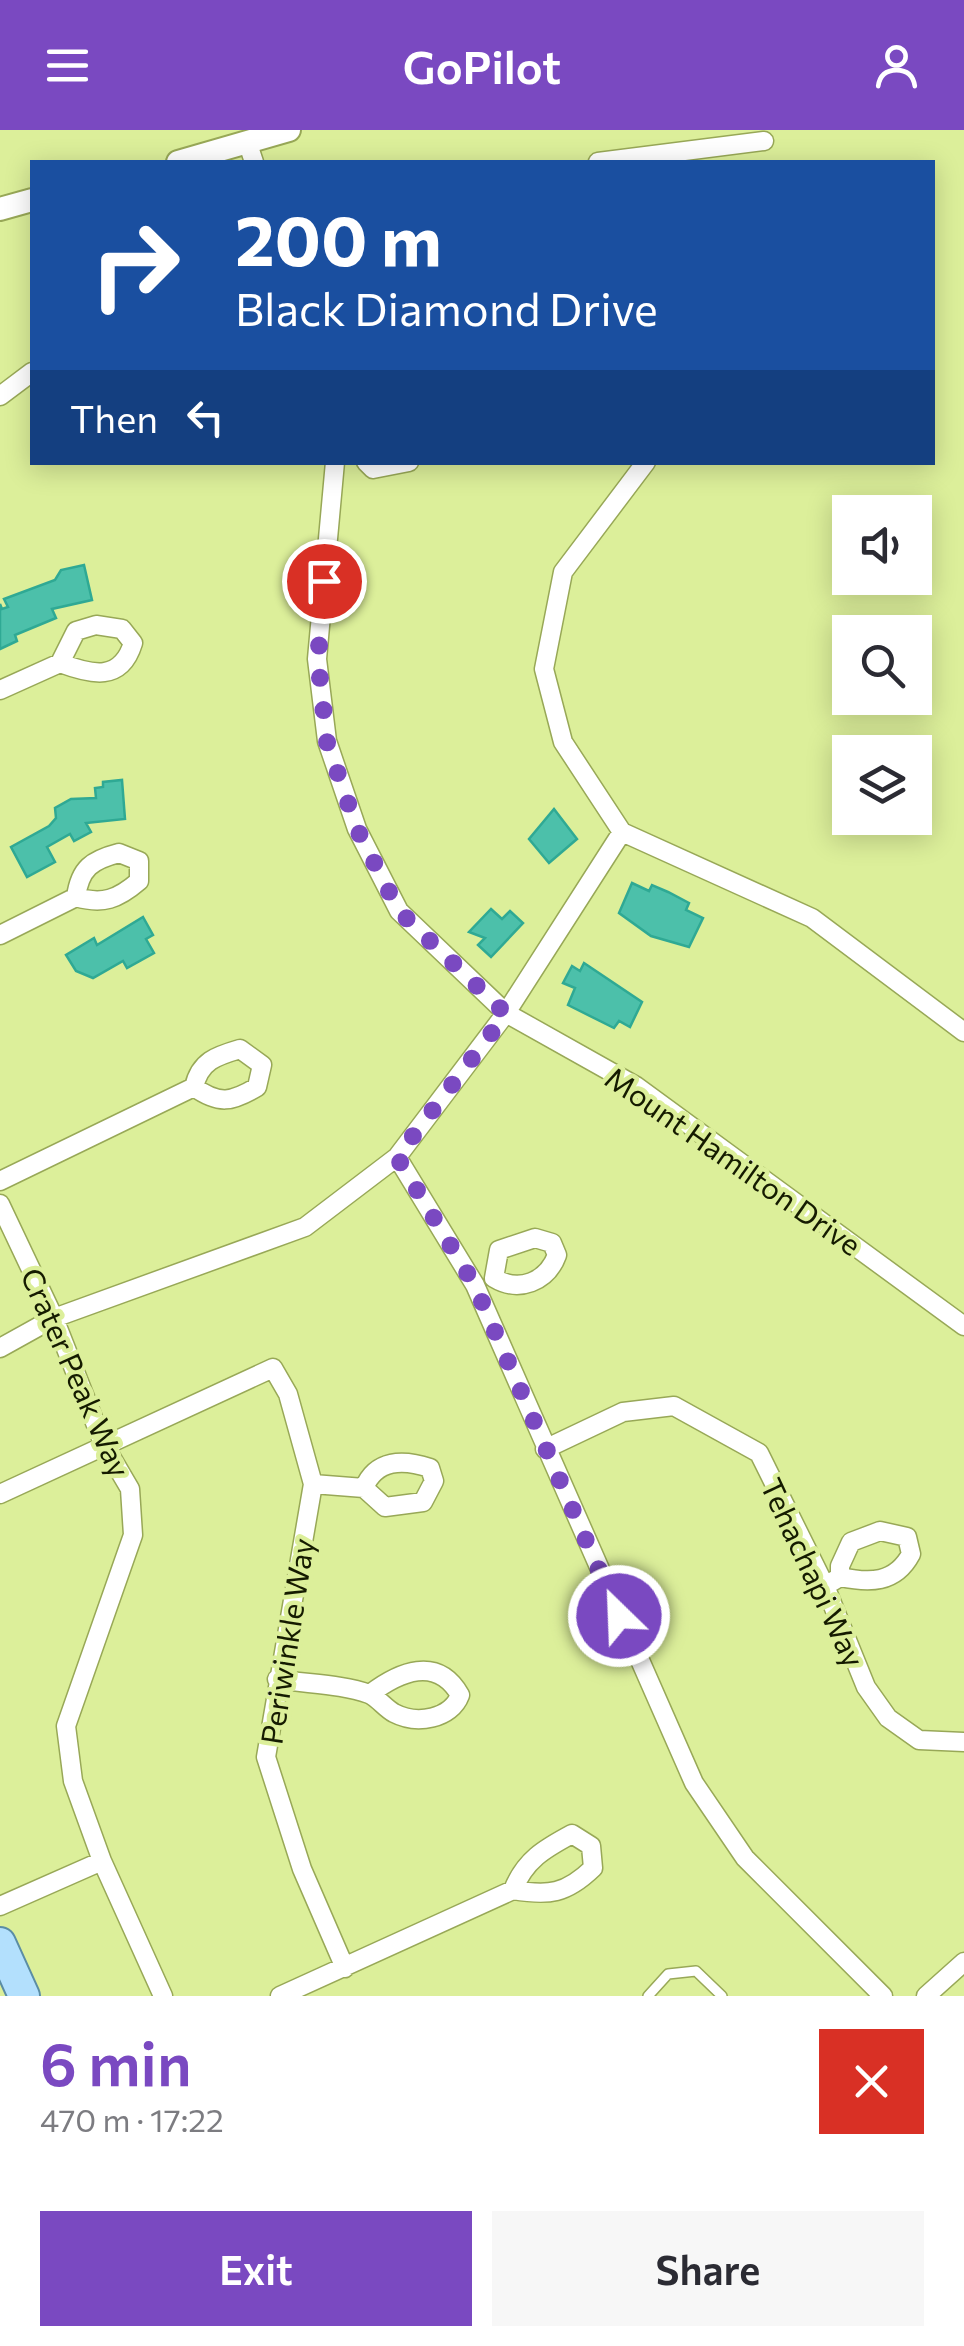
<!DOCTYPE html>
<html lang="en">
<head>
<meta charset="utf-8">
<style>
  :root { --surface:#fff; --page:#f7f7f7; --text:#2b2b33; --muted:#7c7c81; --accent:#7a49c1 }
  body { margin:0; font-family:Commissioner,sans-serif; background:var(--page); color:var(--text); height:100vh; display:flex; flex-direction:column; font-size:38px; white-space:nowrap }
  * { box-sizing:border-box; margin:0 }
  p { font-size:32px; color:var(--muted) }
  .icon { flex:none; width:55px; height:55px; fill:none; stroke:currentColor; stroke-width:2; stroke-linecap:round; stroke-linejoin:round }
  .map { position:relative; height:1866px; overflow:hidden }
  .drawer { display:flex; flex-direction:column; background:var(--surface); flex:1 }
  .drawer>* { flex:none }
  .hud { position:absolute; left:30px; top:30px; width:905px; height:305px; border-radius:0px; box-shadow:0 5px 25px #0003; background:#1a4fa0; color:#fff; overflow:hidden }
  .tools { position:absolute; left:832px; top:365px; display:grid; gap:20px }
  .tools a { display:grid; place-items:center; width:100px; height:100px; border-radius:0px; background:var(--surface); box-shadow:0 5px 25px #0003; font-size:50px }
  .pin { position:absolute; display:grid; place-items:center; width:85px; height:85px; color:#fff; margin:-42px; border:5px solid #fff; border-radius:50%; box-shadow:0 2px 10px #0007 }
  .me { position:absolute; width:110px; margin:-55px; rotate:336deg; stroke-linejoin:round; filter:drop-shadow(0 0 8px #0008) }
  .turn { display:flex; align-items:center; gap:35px; height:210px; padding:0 40px; font-size:45px }
  .turn .icon { width:130px; height:130px; stroke-width:2.5 }
  .turn b { display:block; font-size:70px; line-height:85px }
  .then { display:flex; align-items:center; height:95px; padding:0 40px; background:#0003; gap:20px; font-size:38px }
  .round { display:grid; place-items:center; flex:none; width:105px; height:105px; border-radius:0px; background:var(--page) }
  .head { display:flex; align-items:center; justify-content:space-between; height:170px; padding:0 40px }
  h1 { font-size:60px; font-weight:600; line-height:75px; color:var(--accent) }
  .action { display:flex; gap:20px; margin-top:auto; padding:20px 40px }
  .action a { flex:1; height:115px; border-radius:0px; background:var(--accent); color:#fff; font-size:40px; font-weight:600; line-height:115px; text-align:center }
  .action a+a { background:var(--page); color:var(--text) }
  header { display:flex; justify-content:space-between; align-items:center; height:130px; padding:0 40px; background:var(--accent); color:#fff; font-size:45px; font-weight:600 }
  .map>svg:first-child { display:block }
  .building { fill:#4cc0aa; stroke:#2fa994; stroke-width:2.5 }
  .lines { fill:none; stroke-linecap:round; stroke-linejoin:round }
  .service-casing { stroke:#98a857; stroke-width:12 }
  .minor-casing { stroke:#98a857; stroke-width:21 }
  .tertiary-casing { stroke:#98a857; stroke-width:26 }
  .primary-casing { stroke:#5b8da4; stroke-width:34 }
  .service { stroke:#fff; stroke-width:9 }
  .minor { stroke:#fff; stroke-width:18 }
  .tertiary { stroke:#fff; stroke-width:22 }
  .primary { stroke:#b3e0fd; stroke-width:30 }
  .route { stroke:#7a49c1; stroke-width:18; stroke-dasharray:0 32.4 }
  .labels { text-anchor:middle; dominant-baseline:central; stroke-width:9; stroke-linejoin:round; paint-order:stroke }
  .street-label { font-size:30px; fill:#151b00; stroke:#dcef9a }
</style>
</head>
<body>
<header><svg class="icon" aria-label="menu" viewBox="0 0 24 24"><path d="M4 6h16M4 12h16M4 18h16"/></svg>GoPilot<svg class="icon" aria-label="person" viewBox="0 0 24 24"><circle cx="12" cy="8" r="4"/><path d="M4 21q1-7 8-7t8 7"/></svg></header>
<div class="map">
<svg width="964" height="1866" viewBox="0 0 964 1866">
  <rect width="100%" height="100%" fill="#dcef9a"/>
  <!-- building -->
  <path class="building" d="M84,435L92,470L52,479L56,488L15,505L17,511L0,519V474L2,479L8,477L4,469L55,450L61,440Z
    M122,650L125,689L86,693L91,702L74,711L70,704L47,717L55,732L27,747L11,717L49,696L56,688L55,678L71,669L96,668L95,658L103,657V652Z
    M554,679L577,709L549,733L529,709Z
    M632,753L649,761L652,755L668,762L689,773L686,780L703,788L689,817L651,806L619,783Z
    M491,779L502,789L510,781L523,793L491,827L478,815L485,808L469,802Z
    M143,787L153,805L146,809L154,823L127,838L123,831L93,848L76,841L66,825L94,808L97,815Z
    M584,833L642,872L630,897L619,891L614,898L568,875L575,858L563,853L572,836L580,841Z"/>
  <g class="lines">
    <defs>
      <path id="service" d="M648,1866L668,1844L696,1841L722,1866"/>
      <path id="minor" d="M248,14L254,32
        M598,32L764,11
        M0,266L32,242
        M335,332L317,529L327,611L357,699L399,781L506,883L636,956L964,1196
        M366,332L373,339L409,332
        M646,332L563,442L544,539L563,612L622,702L812,788L964,902
        M0,560L60,533C92,545 121,552 133,513L122,499L96,495L76,501L60,533
        M0,805L76,767C103,775 118,769 139,751V731L119,723C92,730 80,738 76,767
        M240,919L262,935L257,957C232,972 219,975 194,957C200,931 216,926 240,919Z
        M397,1027L475,1155L694,1653L745,1728L883,1866
        M0,1051L194,957
        M0,1074L54,1188L103,1313L130,1359L133,1405L66,1596L73,1651L102,1731L163,1866
        M535,1108L552,1113L557,1125C547,1152 519,1163 494,1148L499,1120Z
        M0,1218L54,1188L305,1097L397,1027L506,883L622,702
        M545,1319L623,1282L674,1276L759,1323L825,1456L866,1557L888,1588L919,1610L964,1612
        M313,1354L364,1358L385,1377L423,1372L434,1351L430,1338C403,1329 376,1329 364,1358
        M0,1364L273,1238L288,1264L313,1354L266,1627L302,1739L345,1838
        M825,1456L840,1447C869,1453 895,1454 911,1424L907,1407L880,1401L851,1412L840,1436V1447
        M277,1549C305,1554 342,1554 369,1564C378,1568 385,1578 394,1583C417,1595 451,1589 460,1565C437,1525 399,1542 370,1564
        M0,1776L102,1731
        M280,1866L513,1760C549,1766 566,1764 593,1738L591,1716L572,1704C544,1719 525,1730 513,1760
        M926,1866L964,1832"/>
      <path id="tertiary" d="M178,32L289,0
        M0,79L32,70"/>
      <path id="primary" d="M0,1813L24,1866"/>
    </defs>
    <!-- service casing -->
    <use href="#service" class="service-casing"/>
    <!-- minor casing -->
    <use href="#minor" class="minor-casing"/>
    <!-- tertiary casing -->
    <use href="#tertiary" class="tertiary-casing"/>
    <!-- primary casing -->
    <use href="#primary" class="primary-casing"/>
    <!-- service -->
    <use href="#service" class="service"/>
    <!-- minor -->
    <use href="#minor" class="minor"/>
    <!-- tertiary -->
    <use href="#tertiary" class="tertiary"/>
    <!-- primary -->
    <use href="#primary" class="primary"/>
  </g>
  <g class="lines">
    <!-- route -->
    <path class="route" d="M324,451L318,530L327,612L357,699L399,781L506,884L397,1027L475,1156L619,1486"/>
  </g>
  <g class="labels">
    <!-- street labels -->
    <g class="street-label">
      <text transform="translate(734 1030) rotate(35)">Mount Hamilton Drive</text>
      <text transform="translate(77 1242) rotate(66)">Crater Peak Way</text>
      <text transform="translate(814 1442) rotate(65)">Tehachapi Way</text>
      <text transform="translate(286 1511) rotate(-81)">Periwinkle Way</text>
    </g>
  </g>
</svg>
<div class="tools">
<a><svg class="icon" aria-label="sound" viewBox="0 0 24 24"><path d="M4 9h4l5-4v14l-5-4H4zM17 9q2 3 0 6"/></svg></a>
<a><svg class="icon" aria-label="search" viewBox="0 0 24 24"><circle cx="10" cy="10" r="6"/><path d="M15 15l6 6"/></svg></a>
<a><svg class="icon" aria-label="layers" viewBox="0 0 24 24"><path d="M12 4l9 5-9 5-9-5zM3 14l9 5 9-5"/></svg></a>
</div>
<div class="pin" style="left:324px;top:451px;background:#d93025"><svg class="icon" aria-label="arrive" viewBox="0 0 24 24"><path d="M6 21V4h12l-3 4 3 4H6"/></svg></div>
<svg class="me" style="left:619px;top:1486px" viewBox="-20 -20 40 40"><circle r="17" fill="#7a49c1" stroke="#fff" stroke-width="3"/><path d="M0-11L8 9 0 5-8 9z" fill="#fff"/></svg>
<div class="hud">
<div class="turn"><svg class="icon" aria-label="right" viewBox="0 0 24 24"><path d="M7 20v-9h11M14 6l5 5-5 5"/></svg><div><b>200 m</b>Black Diamond Drive</div></div>
<div class="then">Then<svg class="icon" aria-label="left" viewBox="0 0 24 24"><path d="M17 20v-9H6M10 6l-5 5 5 5"/></svg></div>
</div>
</div>
<section class="drawer">
<div class="head"><div><h1>6 min</h1><p>470 m · 17:22</p></div><a class="round" style="background:#d93025;color:#fff"><svg class="icon" aria-label="close" viewBox="0 0 24 24"><path d="M6 6l12 12M18 6L6 18"/></svg></a></div>
<div class="action"><a>Exit</a><a>Share</a></div>
</section>
</body>
</html>
